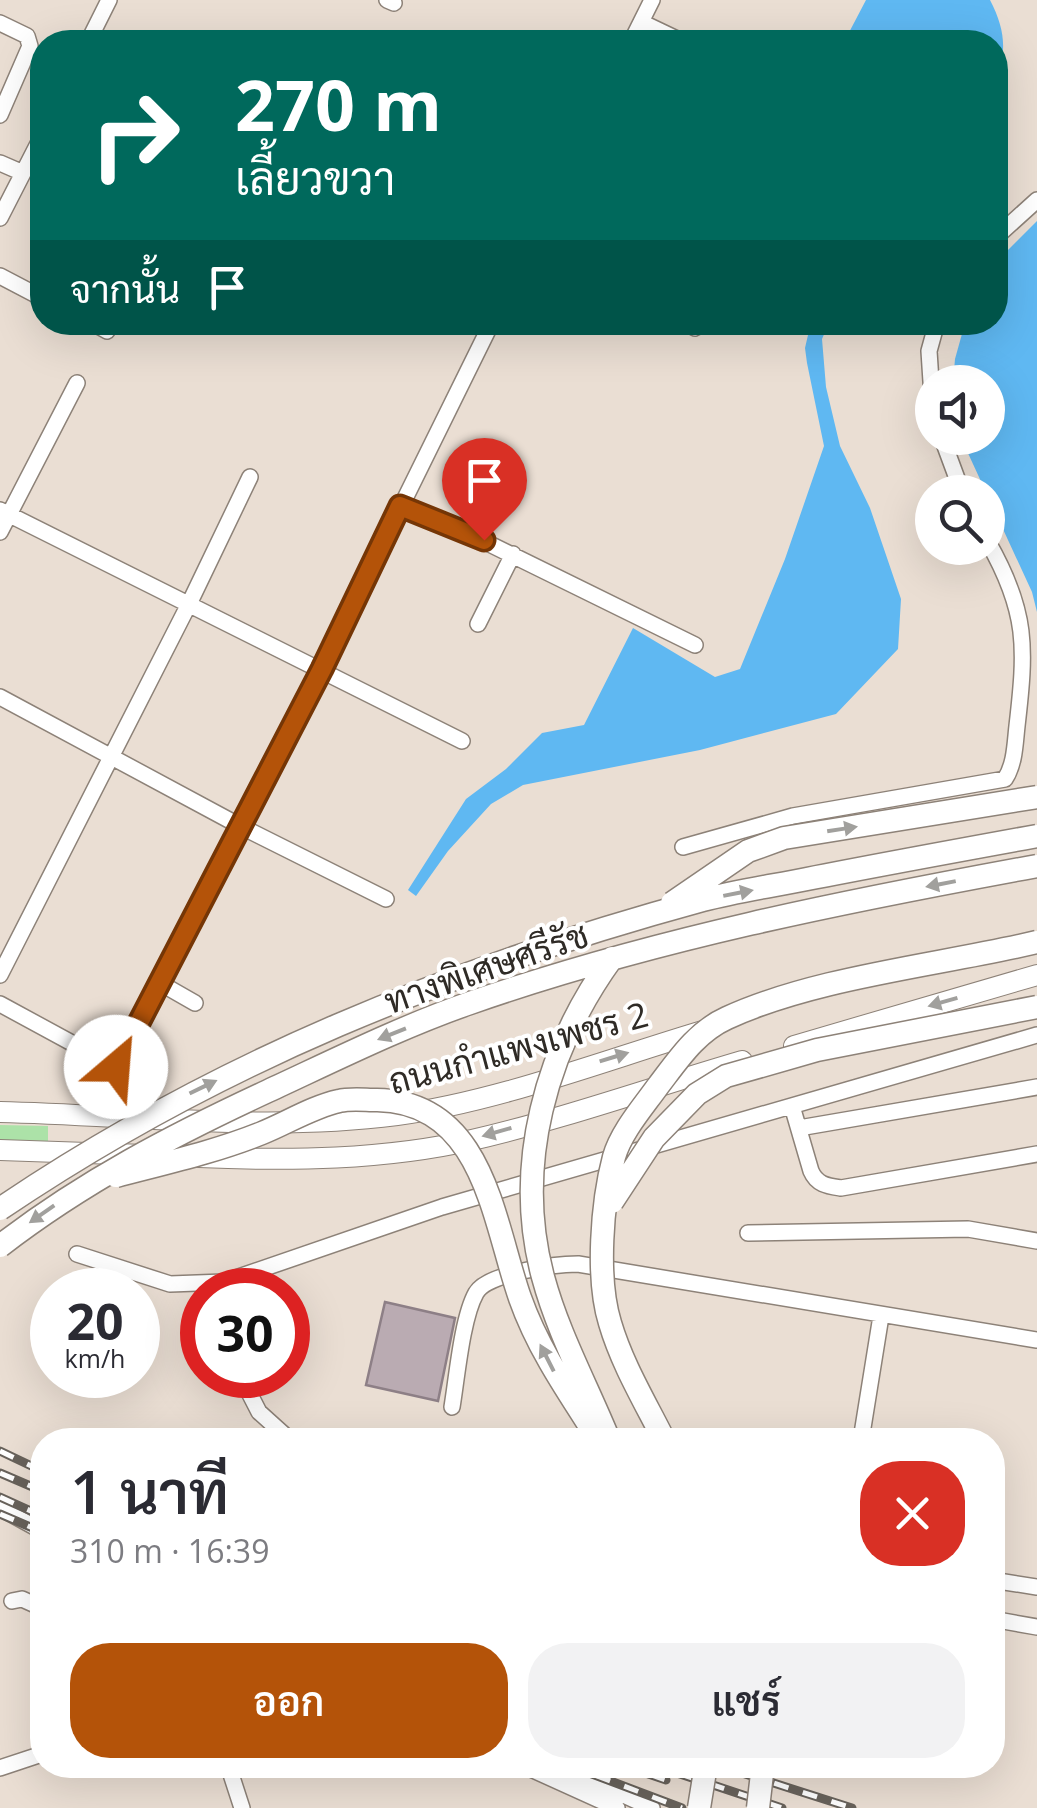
<!DOCTYPE html>
<html lang="th">
<head>
<meta charset="utf-8">
<style>
  :root { --surface:#fff; --page:#f2f2f3; --text:#2b2b33; --muted:#7c7c81; --accent:#b45309 }
  body { margin:0; font-family:"Open Sans",Sarabun,sans-serif; background:var(--page); color:var(--text); height:100vh; display:flex; flex-direction:column; font-size:38px; white-space:nowrap }
  * { box-sizing:border-box; margin:0 }
  p { font-size:32px; color:var(--muted) }
  .icon { flex:none; width:55px; height:55px; fill:none; stroke:currentColor; stroke-width:2; stroke-linecap:round; stroke-linejoin:round }
  .map { position:relative; flex:1; overflow:hidden }
  .drawer { position:absolute; left:30px; top:1428px; width:975px; height:350px; display:flex; flex-direction:column; background:var(--surface); border-radius:40px; box-shadow:0 10px 40px #0002 }
  .drawer>* { flex:none }
  .top-card { position:absolute; left:30px; top:30px; width:978px; height:305px; border-radius:40px; box-shadow:0 10px 40px #0002; background:#00695c; color:#fff; overflow:hidden }
  .fabs { position:absolute; left:915px; top:365px; display:grid; gap:20px }
  .fabs a { display:grid; place-items:center; width:90px; height:90px; border-radius:50%; background:var(--surface); box-shadow:0 10px 40px #0002; font-size:50px }
  .speed { position:absolute; left:30px; top:1268px; display:flex; gap:20px; font-size:50px; font-weight:700; text-align:center }
  .speed>* { display:grid; place-content:center; width:130px; height:130px; border-radius:50%; background:var(--surface); box-shadow:0 10px 40px #0002; line-height:1 }
  .speed small { font-size:25px; font-weight:400 }
  .speed .limit { border:15px solid #d22; background:#fff; color:#111 }
  .pin { position:absolute; display:grid; place-items:center; width:85px; height:85px; color:#fff; margin:-102px -42px; border-radius:50% 50% 50% 0; rotate:-45deg; box-shadow:0 0 10px #0007 }
  .pin .icon { rotate:45deg }
  .me { position:absolute; width:110px; margin:-55px; rotate:27deg; stroke-linejoin:round; filter:drop-shadow(0 0 8px #0008) }
  .turn { display:flex; align-items:center; gap:35px; height:210px; padding:0 40px; font-size:45px }
  .turn .icon { width:130px; height:130px; stroke-width:2.5 }
  .turn b { display:block; font-size:70px; line-height:85px }
  .then { display:flex; align-items:center; height:95px; padding:0 40px; background:#0003; gap:20px; font-size:38px }
  .round { display:grid; place-items:center; flex:none; width:105px; height:105px; border-radius:40px; background:var(--page) }
  .summary { display:flex; align-items:center; justify-content:space-between; height:170px; padding:0 40px }
  h1 { font-size:60px; font-weight:600; line-height:75px }
  .button { display:flex; gap:20px; margin-top:auto; padding:20px 40px }
  .button a { flex:1; height:115px; border-radius:40px; background:var(--accent); color:#fff; font-size:40px; font-weight:600; line-height:115px; text-align:center }
  .button a+a { background:var(--page); color:var(--text) }
  .map>svg:first-child { display:block }
  .green { fill:#ace2a8 }
  .water { fill:#5fb8f2 }
  .building { fill:#baabb2; stroke:#8d7f86; stroke-width:2.5 }
  .lines { fill:none; stroke-linecap:round; stroke-linejoin:round }
  .minor-casing { stroke:#8d8278; stroke-width:18 }
  .major-casing { stroke:#8d8278; stroke-width:22 }
  .minor { stroke:#fff; stroke-width:15 }
  .major { stroke:#fff; stroke-width:20 }
  .rail-casing { stroke:#68625b; stroke-width:9 }
  .rail { stroke:#fff; stroke-width:5; stroke-dasharray:15; stroke-linecap:butt }
  .highway-bridge-casing { stroke:#8d8278; stroke-width:25; stroke-linecap:butt }
  .highway-bridge { stroke:#fff; stroke-width:22 }
  .oneway { fill:#a1a09d }
  .route-casing { stroke:#753606; stroke-width:25 }
  .route { stroke:#b45309; stroke-width:18 }
  .labels { text-anchor:middle; dominant-baseline:central; stroke-width:8; stroke-linejoin:round; paint-order:stroke }
  .street-label { font-size:35px; fill:#2f2b26; stroke:#fff }
</style>
</head>
<body>
<div class="map">
<svg width="1037" height="1808" viewBox="0 0 1037 1808">
  <rect width="100%" height="100%" fill="#eaded3"/>
  <!-- green -->
  <path class="green" d="M0,1125L48,1126V1141L0,1140Z"/>
  <!-- water -->
  <path class="water" d="M866,0H990C1006,31 1007,52 995,85V42H844Z
    M1037,221V612L1032,592L961,438H988V382H953L955,359L965,323L995,322V263Z
    M811,322L829,323L822,339L826,387L840,446L870,508L901,599L898,649L836,714L700,750L523,785L491,804L448,851L416,896L408,890L466,799L506,769L542,733L584,725L633,628L715,677L740,669L785,559L824,446L807,363L805,348Z"/>
  <!-- building -->
  <path class="building" d="M385,1302L455,1318L438,1401L366,1385Z"/>
  <g class="lines">
    <defs>
      <path id="minor" d="M387,0L394,3
        M641,22L683,42
        M0,23L27,36L30,46L0,115
        M88,42L109,0
        M631,42L652,0
        M0,163L23,173
        M0,218L42,136
        M995,238L1037,200
        M0,276L42,298
        M91,322L107,331
        M685,322L695,328
        M932,397L929,351L937,322
        M942,438L962,492
        M400,507L455,527L695,645
        M0,510L462,741
        M0,532L77,383
        M478,624L513,554
        M0,697L240,826L386,899
        M683,847L793,816L1005,779C1015,764 1015,743 1017,726C1026,648 1028,612 988,542
        M0,975L190,602L250,477
        M160,983L195,1003
        M0,1004L116,1067
        M792,1106L811,1171C817,1185 828,1186 841,1188L1037,1154
        M94,1114L321,669L492,322
        M799,1128L1037,1087
        M748,1233L968,1229L1037,1241
        M77,1254L170,1284L224,1282L442,1207L1037,1035
        M240,1375L259,1412L290,1440
        M452,1407C457,1377 462,1318 476,1293C487,1273 556,1264 578,1264L1037,1340
        M861,1440L881,1316
        M0,1508L42,1531
        M992,1580L1037,1587
        M12,1601L22,1599L42,1608
        M992,1619L1037,1627
        M228,1765L242,1808
        M522,1765L617,1808
        M558,1765L652,1808
        M0,1768L42,1754"/>
      <path id="major" d="M794,1046L1037,975
        M0,1112C132,1115 265,1132 397,1115C497,1102 608,1059 706,1030
        M0,1150L145,1155
        M199,1157C289,1161 384,1160 472,1140C563,1119 653,1087 742,1061"/>
    </defs>
    <!-- minor casing -->
    <use href="#minor" class="minor-casing"/>
    <!-- major casing -->
    <use href="#major" class="major-casing"/>
    <!-- minor -->
    <use href="#minor" class="minor"/>
    <!-- major -->
    <use href="#major" class="major"/>
    <defs>
      <path id="rail" d="M0,1451L42,1471
        M0,1473L42,1491
        M0,1497L42,1516
        M0,1514L42,1532
        M568,1765L682,1808
        M622,1765L666,1780
        M653,1765L782,1808
        M717,1765L852,1808"/>
    </defs>
    <!-- rail casing -->
    <use href="#rail" class="rail-casing"/>
    <!-- rail -->
    <use href="#rail" class="rail"/>
    <defs>
      <path id="highway-bridge" d="M672,903L748,851L784,838L1037,797
        M116,1176C165,1163 215,1152 262,1133C287,1123 312,1107 339,1101C350,1098 365,1100 377,1100C484,1102 493,1221 520,1298C538,1349 568,1392 597,1437
        M612,1202L654,1138L697,1094L726,1076L817,1050L1037,1007
        M0,1209C217,1062 450,969 703,900C737,891 772,886 807,879C883,864 960,850 1037,836
        M0,1246C83,1182 173,1135 268,1091C335,1060 401,1027 470,1003C654,939 846,901 1037,866
        M609,1440C587,1386 558,1333 543,1277C513,1166 546,1049 612,958
        M664,1440C645,1402 622,1364 610,1323C596,1278 602,1202 614,1157C621,1132 643,1107 658,1086C678,1060 696,1032 727,1018C816,977 940,965 1037,942
        M699,1808L706,1765
        M758,1808L763,1765"/>
    </defs>
    <!-- highway-bridge casing -->
    <use href="#highway-bridge" class="highway-bridge-casing"/>
    <!-- highway-bridge -->
    <use href="#highway-bridge" class="highway-bridge"/>
  </g>
  <!-- one-way arrows -->
  <defs><path id="oneway-solid" d="M-6-.8H1V-3.2L6.5 0L1 3.2V.8H-6Z" transform="scale(2.5)"/></defs>
  <g class="oneway">
    <use href="#oneway-solid" transform="translate(842 829) rotate(-9)"/>
    <use href="#oneway-solid" transform="translate(941 884) rotate(169)"/>
    <use href="#oneway-solid" transform="translate(738 893) rotate(-11)"/>
    <use href="#oneway-solid" transform="translate(943 1002) rotate(164)"/>
    <use href="#oneway-solid" transform="translate(392 1034) rotate(158)"/>
    <use href="#oneway-solid" transform="translate(614 1057) rotate(-17)"/>
    <use href="#oneway-solid" transform="translate(203 1087) rotate(-26)"/>
    <use href="#oneway-solid" transform="translate(497 1132) rotate(164)"/>
    <use href="#oneway-solid" transform="translate(42 1214) rotate(145)"/>
    <use href="#oneway-solid" transform="translate(547 1358) rotate(-117)"/>
  </g>
  <g class="lines">
    <defs>
      <path id="route" d="M116,1067L322,669L400,506L484,540"/>
    </defs>
    <!-- route casing -->
    <use href="#route" class="route-casing"/>
    <!-- route -->
    <use href="#route" class="route"/>
  </g>
  <g class="labels">
    <!-- street labels -->
    <g class="street-label">
      <text transform="translate(486 967) rotate(-19)">ทางพิเศษศรีรัช</text>
      <text transform="translate(518 1047) rotate(-15)">ถนนกำแพงเพชร 2</text>
    </g>
  </g>
</svg>
<div class="fabs">
<a><svg class="icon" aria-label="sound" viewBox="0 0 24 24"><path d="M4 9h4l5-4v14l-5-4H4zM17 9q2 3 0 6"/></svg></a>
<a><svg class="icon" aria-label="search" viewBox="0 0 24 24"><circle cx="10" cy="10" r="6"/><path d="M15 15l6 6"/></svg></a>
</div>
<div class="speed"><div>20<small>km/h</small></div><div class="limit">30</div></div>
<div class="pin" style="left:484px;top:540px;background:#d93025"><svg class="icon" aria-label="arrive" viewBox="0 0 24 24"><path d="M6 21V4h12l-3 4 3 4H6"/></svg></div>
<svg class="me" style="left:116px;top:1067px" viewBox="-20 -20 40 40"><circle r="19" fill="#fff"/><path d="M0-13L10 11 0 6-10 11z" fill="#b45309"/></svg>
<div class="top-card">
<div class="turn"><svg class="icon" aria-label="right" viewBox="0 0 24 24"><path d="M7 20v-9h11M14 6l5 5-5 5"/></svg><div><b>270 m</b>เลี้ยวขวา</div></div>
<div class="then">จากนั้น<svg class="icon" aria-label="arrive" viewBox="0 0 24 24"><path d="M6 21V4h12l-3 4 3 4H6"/></svg></div>
</div>
<section class="drawer">
<div class="summary"><div><h1>1 นาที</h1><p>310 m · 16:39</p></div><a class="round" style="background:#d93025;color:#fff"><svg class="icon" aria-label="close" viewBox="0 0 24 24"><path d="M6 6l12 12M18 6L6 18"/></svg></a></div>
<div class="button"><a>ออก</a><a>แชร์</a></div>
</section>
</div>
</body>
</html>
